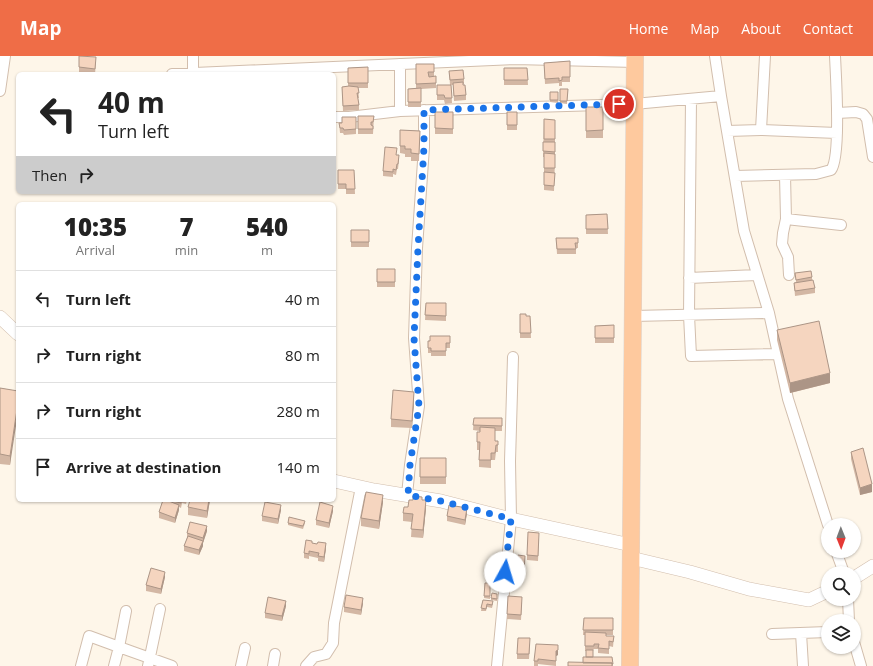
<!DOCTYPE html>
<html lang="en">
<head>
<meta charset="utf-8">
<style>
  :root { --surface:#fff; --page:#f2f2f2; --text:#222; --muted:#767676; --line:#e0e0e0; --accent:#ef6d47 }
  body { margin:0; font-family:"Open Sans",sans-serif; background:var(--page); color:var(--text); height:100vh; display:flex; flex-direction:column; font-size:15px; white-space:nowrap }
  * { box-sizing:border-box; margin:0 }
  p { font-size:13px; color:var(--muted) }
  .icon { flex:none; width:22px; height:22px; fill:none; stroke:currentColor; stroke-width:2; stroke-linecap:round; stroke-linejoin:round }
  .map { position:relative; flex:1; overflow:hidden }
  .side { position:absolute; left:16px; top:146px; width:320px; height:300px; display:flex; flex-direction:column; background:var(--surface); border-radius:6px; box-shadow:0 1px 3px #0004 }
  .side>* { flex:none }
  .hud { position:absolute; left:16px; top:16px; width:320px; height:122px; border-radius:6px; box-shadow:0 1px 3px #0004; background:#fff; color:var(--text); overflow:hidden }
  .needle { width:26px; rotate:179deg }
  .buttons { position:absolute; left:821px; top:462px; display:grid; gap:8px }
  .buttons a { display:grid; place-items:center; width:40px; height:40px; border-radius:50%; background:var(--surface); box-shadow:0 1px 3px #0004; font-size:20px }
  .pin { position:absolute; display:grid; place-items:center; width:34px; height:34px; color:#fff; margin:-17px; border:2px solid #fff; border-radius:50%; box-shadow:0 1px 4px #0007 }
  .me { position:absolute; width:44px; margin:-22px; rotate:6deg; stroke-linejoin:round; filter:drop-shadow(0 0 3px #0008) }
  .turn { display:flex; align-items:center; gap:14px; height:84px; padding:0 16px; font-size:18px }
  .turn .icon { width:52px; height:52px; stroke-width:2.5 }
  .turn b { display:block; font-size:28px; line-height:34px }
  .then { display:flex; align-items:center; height:38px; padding:0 16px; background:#0003; gap:8px; font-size:15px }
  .eta { display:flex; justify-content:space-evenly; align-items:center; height:68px; text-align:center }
  .eta b { font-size:24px; font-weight:800; line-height:28px }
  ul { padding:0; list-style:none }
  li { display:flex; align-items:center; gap:12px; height:56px; padding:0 16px; border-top:1px solid var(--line) }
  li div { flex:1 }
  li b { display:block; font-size:15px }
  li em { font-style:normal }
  header { display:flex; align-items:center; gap:24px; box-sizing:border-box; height:56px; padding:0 20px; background:var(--accent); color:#fff }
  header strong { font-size:19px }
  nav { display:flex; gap:22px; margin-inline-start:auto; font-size:14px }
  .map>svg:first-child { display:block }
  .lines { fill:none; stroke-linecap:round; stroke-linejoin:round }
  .minor-casing { stroke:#d2bead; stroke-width:12 }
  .tertiary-casing { stroke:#d2bead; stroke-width:14 }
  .trunk-casing { stroke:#ddd5d0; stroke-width:18 }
  .minor { stroke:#fff; stroke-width:10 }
  .tertiary { stroke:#fff; stroke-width:13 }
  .trunk { stroke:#fec99e; stroke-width:17 }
  .wall { fill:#d3b7a4 }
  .shaded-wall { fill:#ac9586 }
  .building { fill:#f5d5bf; stroke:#ac9586 }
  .route { stroke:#1a73e8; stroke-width:7; stroke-dasharray:0 12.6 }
</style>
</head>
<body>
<header>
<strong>Map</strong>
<nav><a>Home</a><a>Map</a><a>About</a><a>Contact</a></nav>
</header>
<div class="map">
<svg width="873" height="610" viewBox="0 0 873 610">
  <rect width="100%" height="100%" fill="#fef6e9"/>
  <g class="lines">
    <defs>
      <path id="minor" d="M172,18L515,3L635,6
        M193,18V0
        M0,35L5,0
        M721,40L744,175L769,257L788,343L828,469
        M691,43L689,259L691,300L778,298
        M400,55V8
        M837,57L856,56L863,58L867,63L873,101
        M334,61H349L400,55L634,48L721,40L715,0
        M761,74L765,0
        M727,75L761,74L837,77
        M785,119L786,163L783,177L782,188L788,201L789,219
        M735,120L816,118L831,114C841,101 836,21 835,0
        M786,163L841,169
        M689,222L757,219
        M633,260L769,257
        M407,439L410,409L419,350L414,282L417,192L424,91V54
        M836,495L844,517
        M848,543L849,565
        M801,577L803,610
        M772,578L828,576
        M854,586L861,610
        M81,610L89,580L119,591L126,555
        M114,610L119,591L172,610
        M148,610L160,553
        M241,610L245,592
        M273,610L275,598
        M306,610L314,601L326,598L333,587L334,567L361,431
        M497,610L511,463L510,405L513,301"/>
      <path id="tertiary" d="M0,261L18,278
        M334,425L374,434L441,445L511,463L631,489
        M631,502L690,516L749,533L809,544L828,535
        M854,522L873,510"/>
      <path id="trunk" d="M630,610L635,0"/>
    </defs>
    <!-- minor casing -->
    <use href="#minor" class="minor-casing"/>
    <!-- tertiary casing -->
    <use href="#tertiary" class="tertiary-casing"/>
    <!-- trunk casing -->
    <use href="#trunk" class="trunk-casing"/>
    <!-- minor -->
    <use href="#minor" class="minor"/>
    <!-- tertiary -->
    <use href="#tertiary" class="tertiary"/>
    <!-- trunk -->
    <use href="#trunk" class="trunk"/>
  </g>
  <!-- wall -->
  <path class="wall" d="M570,5V26H562V30H559V27L545,28L544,7Z
    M96,6L95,18L79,16V11Z
    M416,8H434V21L436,20V32L421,33V51H408V33L416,32Z
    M368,11V32H358L359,42H358L359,49V54L343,55L342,31L348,30V12Z
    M504,12H527L528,29H504Z
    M449,15L464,23V28H463L466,39V44L454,45L453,29H451L452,47L445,48L444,44H437V29H450Z
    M560,33H568L567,48L560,47Z
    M550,36H558V47L550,46Z
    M586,51H603V82H586Z
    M435,56H453V78H435Z
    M507,56H517V74H507Z
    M358,60H374L373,78H358Z
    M356,61V78L344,79L343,77H340L339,67H342Z
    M544,63L555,64V103L554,135L544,134V101H543Z
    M400,74L420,75L419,105H411V101H405V98L400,97Z
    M397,99L399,104L398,113H397L396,119L393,118V121L383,120V115Z
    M338,114H354L355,138H346V133H338Z
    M607,158L608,178H586V159Z
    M351,174H369V191H351Z
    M556,182H578V192H576V198H557Z
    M377,213H395V231H377Z
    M795,217L812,221V224L815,232V237L795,240L794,227L796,226Z
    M426,247H446V265L425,264Z
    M520,258L526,260H530L531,282H520Z
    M614,269V287H595V270Z
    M777,274L830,327L790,337L777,284Z
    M450,280V292H446V300H431V297H428V285Z
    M0,332L18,335L10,409L0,408Z
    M414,343L412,372L391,371V363Z
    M474,362H502V375H495V385H498V396H496L495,404H491V412L479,411V394H477V386L480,375L473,374Z
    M851,396L872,436L860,439L851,403Z
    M420,402H446V428H420Z
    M163,444H187L186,448L182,447L181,452L179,451V454L175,467L159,462V456Z
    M210,444L207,462L188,459V451Z
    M413,444H422L426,452L423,482L411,481L412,466L403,465V457Z
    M383,446L379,473L361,470V462Z
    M281,454L278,468L262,465V460Z
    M333,455L329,472L316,469V464Z
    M467,457L465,469L447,465V460Z
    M288,467H305L303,473L288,469Z
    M207,475L203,487V490L199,499L184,495V490L187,482V477Z
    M539,482L538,505L527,504V499Z
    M312,487L326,492L324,506L318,505V502L309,500V503L304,502V497Z
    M525,505L524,521L511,520V515Z
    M165,521L161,538L146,535V529Z
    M485,527H490V543L484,542Z
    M497,540V545L491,544V542Z
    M483,544L493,548L492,552L487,551L486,555H481Z
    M522,546L521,564L507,563V558Z
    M363,547L361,559L344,556V551Z
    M286,550L282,565L265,562V557Z
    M584,562H613V579H606V580H614L613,591L609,590V598L598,597V593H594L593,595V601H612L613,610H568L583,607L586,601V595H585V579H583Z
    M530,588L529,603H517V598Z
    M558,589V599L556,600V610L538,608V610H534V605Z"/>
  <!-- shaded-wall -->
  <path class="shaded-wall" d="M830,317V327L790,337V327Z
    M414,336V343L412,372V365Z
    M18,347V357L10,409V400Z
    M872,428V436L860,439V432Z
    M383,439V446L379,473V465Z
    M209,444H210L207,462V455Z
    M426,444V452L423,482V474Z
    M179,449V454L175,467V462Z
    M281,449V454L278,468V463Z
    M333,450V455L329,472V467Z
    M467,452V457L465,469V464Z
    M207,470V475L203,487V482Z
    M203,485V490L199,499V494Z
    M326,487V492L324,506V501Z
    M165,516V521L161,538V533Z
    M363,542V547L361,559V554Z
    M286,545V550L282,565V560Z
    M558,594V599L556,600V610V595Z"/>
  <!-- building -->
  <path class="building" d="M79,0L96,1L95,13L79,11Z
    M570,5V21H562V24L559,25V22L545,23L544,7Z
    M416,8H434V16H428L429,21L436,20V27L416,28Z
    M368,11V27H348V12Z
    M504,12H527L528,24H504Z
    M463,14L464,23L450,24L449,15Z
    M463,26V29H465L466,39L454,40L453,27Z
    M437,29H451L452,42H445L444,39H437Z
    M349,30L358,31L359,37H357L359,49L343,50L342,31Z
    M421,32V46H408V33Z
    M560,33H568L567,45H560Z
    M550,36H558V44H550Z
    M586,51H603V74L586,75Z
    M435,56H453V73L435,72Z
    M507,56H517V69H507Z
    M358,60H374L373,66H371V69L373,70V73H358Z
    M342,61H356V73L344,74L343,72H340L339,67H342Z
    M544,63L555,64V83H544Z
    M400,74L420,75L419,98L411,97V93H405V90H400Z
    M543,86H555V96L543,95Z
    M385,91L397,92L396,99H399L398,108H397L396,114L393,113V116L383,115Z
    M544,97L555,98V112H544Z
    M338,114H354L355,133H346V128H338Z
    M544,116L555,117L554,130L544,129Z
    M607,158L608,173H586V159Z
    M351,174H369V186H351Z
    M556,182H578V187H575L576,193H557Z
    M377,213H395V226H377Z
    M811,215L812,221L796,224L795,217Z
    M813,224L815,232L795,235L794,227Z
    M426,247H446V260L425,259Z
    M520,258H526V260H530L531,277H520Z
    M819,265L830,317L790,327L777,274Z
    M614,269V282H595V270Z
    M430,280H450V287H446V295H431V292H428V285H430Z
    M0,332L18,335V347L10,400L0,398Z
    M393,334L414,336L412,365L391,363Z
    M474,362H502V370L473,369Z
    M480,371L495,372V385H498V389H496L495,397H491V404H479L480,386H477V376H480Z
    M863,392L872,428L860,432L851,396Z
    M420,402H446V421H420Z
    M366,436L383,439L379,465L361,462Z
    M413,440L422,441V444H426L423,474L411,473L413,458L403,457L404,451H408L409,444H413Z
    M163,444H166L179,449L175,462L159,456Z
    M169,444H181V447Z
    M190,444H209L207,455L188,451Z
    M265,446L281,449L278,463L262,460Z
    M320,446L333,450L329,467L316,464Z
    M449,449L467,452L465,464L447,460Z
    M289,461L305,465L303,470L288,467Z
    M190,466L207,470L203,482L187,477Z
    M528,476L539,477L538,500L527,499Z
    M188,480L203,485L199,494L184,490Z
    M306,484L312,485V487L317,488L318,486L326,487L324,501L318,500L319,497L309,495V498L304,497Z
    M518,499L525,500L524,516L511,515L513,502H518Z
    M151,512L165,516L161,533L146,529Z
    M485,527H490V540H484Z
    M492,537L497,538V543L491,542Z
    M346,539L363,542L361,554L344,551Z
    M508,540L522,541L521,559L507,558Z
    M268,541L286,545L282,560L265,557Z
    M483,544L493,545L492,549L487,548L486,553L481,552Z
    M584,562H613V574H583Z
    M585,576L606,577V580H614L613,586L609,585V593L598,592L599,588H594V590H585Z
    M518,582H530L529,598H517Z
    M536,588L558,589V594L556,595V605L538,603V605H534Z
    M586,594H593V601H586Z
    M583,601H612L613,608H612V607H583Z
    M568,606L612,607V610H568Z"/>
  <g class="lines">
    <!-- route -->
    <path class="route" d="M505,516L511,463L441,445L408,439L410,409L419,350L414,282L418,192L424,91V54L619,48"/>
  </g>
</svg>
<div class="buttons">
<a><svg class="needle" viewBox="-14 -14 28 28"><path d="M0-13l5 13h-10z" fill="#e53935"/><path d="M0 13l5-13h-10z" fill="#767676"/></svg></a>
<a><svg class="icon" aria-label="search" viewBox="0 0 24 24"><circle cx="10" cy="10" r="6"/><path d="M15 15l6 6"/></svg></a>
<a><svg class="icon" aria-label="layers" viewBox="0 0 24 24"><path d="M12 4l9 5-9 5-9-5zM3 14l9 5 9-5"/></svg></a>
</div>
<div class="pin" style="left:619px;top:48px;background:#d93025"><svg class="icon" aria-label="arrive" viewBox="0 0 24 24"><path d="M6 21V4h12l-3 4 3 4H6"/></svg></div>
<svg class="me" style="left:505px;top:516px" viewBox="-20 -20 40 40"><circle r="19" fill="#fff"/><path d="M0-13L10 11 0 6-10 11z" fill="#1a73e8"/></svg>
<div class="hud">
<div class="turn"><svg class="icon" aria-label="left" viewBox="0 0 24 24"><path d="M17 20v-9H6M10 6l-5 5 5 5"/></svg><div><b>40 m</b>Turn left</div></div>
<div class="then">Then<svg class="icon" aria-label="right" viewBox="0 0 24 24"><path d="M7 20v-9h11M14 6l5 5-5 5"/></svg></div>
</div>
<section class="side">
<div class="eta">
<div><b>10:35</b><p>Arrival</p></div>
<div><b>7</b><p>min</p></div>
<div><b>540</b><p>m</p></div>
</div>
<ul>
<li><svg class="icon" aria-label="left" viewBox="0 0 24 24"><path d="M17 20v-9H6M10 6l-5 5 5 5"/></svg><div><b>Turn left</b></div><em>40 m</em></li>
<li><svg class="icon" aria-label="right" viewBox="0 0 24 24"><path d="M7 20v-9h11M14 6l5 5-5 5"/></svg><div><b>Turn right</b></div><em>80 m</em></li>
<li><svg class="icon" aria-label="right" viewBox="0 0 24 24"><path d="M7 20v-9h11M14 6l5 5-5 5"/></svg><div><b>Turn right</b></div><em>280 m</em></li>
<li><svg class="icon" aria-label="arrive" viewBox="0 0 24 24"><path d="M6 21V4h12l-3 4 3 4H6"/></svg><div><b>Arrive at destination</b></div><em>140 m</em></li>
</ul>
</section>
</div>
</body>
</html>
